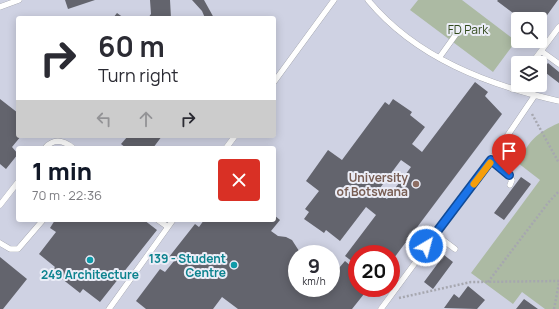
<!DOCTYPE html>
<html lang="en">
<head>
<meta charset="utf-8">
<style>
  :root { --surface:#fff; --page:#f2f2f3; --text:#2b2b33; --muted:#7c7c81; --accent:#111827 }
  body { margin:0; font-family:Manrope,sans-serif; background:var(--page); color:var(--text); height:100vh; display:flex; flex-direction:column; font-size:15px; white-space:nowrap }
  * { box-sizing:border-box; margin:0 }
  p { font-size:13px; color:var(--muted) }
  .icon { flex:none; width:22px; height:22px; fill:none; stroke:currentColor; stroke-width:2; stroke-linecap:round; stroke-linejoin:round }
  .map { position:relative; flex:1; overflow:hidden }
  .panel { position:absolute; left:16px; top:146px; width:260px; height:76px; display:flex; flex-direction:column; background:var(--surface); border-radius:4px; box-shadow:0 2px 10px #0003 }
  .panel>* { flex:none }
  .hud { position:absolute; left:16px; top:16px; width:260px; height:122px; border-radius:4px; box-shadow:0 2px 10px #0003; background:#fff; color:var(--text); overflow:hidden }
  .controls { position:absolute; left:511px; top:12px; display:grid; gap:8px }
  .controls a { display:grid; place-items:center; width:36px; height:36px; border-radius:4px; background:var(--surface); box-shadow:0 2px 10px #0003; font-size:20px }
  .speed { position:absolute; left:288px; top:245px; display:flex; gap:8px; font-size:20px; font-weight:700; text-align:center }
  .speed>* { display:grid; place-content:center; width:52px; height:52px; border-radius:50%; background:var(--surface); box-shadow:0 2px 10px #0003; line-height:1 }
  .speed small { font-size:10px; font-weight:400 }
  .speed .limit { border:6px solid #d22; background:#fff; color:#111 }
  .pin { position:absolute; display:grid; place-items:center; width:34px; height:34px; color:#fff; margin:-41px -17px; border-radius:50% 50% 50% 0; rotate:-45deg; box-shadow:0 0 4px #0007 }
  .pin .icon { rotate:45deg }
  .me { position:absolute; width:44px; margin:-22px; rotate:37deg; stroke-linejoin:round; filter:drop-shadow(0 0 3px #0008) }
  .turn { display:flex; align-items:center; gap:14px; height:84px; padding:0 16px; font-size:18px }
  .turn .icon { width:52px; height:52px; stroke-width:2.5 }
  .turn b { display:block; font-size:28px; line-height:34px }
  .lanes { display:flex; align-items:center; height:38px; padding:0 16px; background:#0003; justify-content:center; gap:20px; direction:ltr }
  .lanes .off { opacity:.35 }
  .round { display:grid; place-items:center; flex:none; width:42px; height:42px; border-radius:4px; background:var(--page) }
  .headline { display:flex; align-items:center; justify-content:space-between; height:68px; padding:0 16px }
  h1 { font-size:24px; font-weight:800; line-height:30px; color:var(--accent) }
  .map>svg:first-child { display:block }
  .built { fill:#cfd2e3; fill-rule:evenodd }
  .green { fill:#acbaa3 }
  .building { fill:#63646d; fill-rule:evenodd }
  .lines { fill:none; stroke-linecap:round; stroke-linejoin:round }
  .lane-casing { stroke:#92949d; stroke-width:6 }
  .path { stroke:#a6a7af; stroke-width:2.5; stroke-dasharray:2 2; stroke-linecap:butt }
  .lane { stroke:#fff; stroke-width:5.5 }
  .route-casing { stroke:#114b97; stroke-width:10 }
  .route { stroke:#1a73e8; stroke-width:7 }
  .slow { stroke:#f59e0b; stroke-width:7 }
  .education-dot { fill:#8d6e63; stroke:#ebedf7; stroke-width:1.5 }
  .culture-dot { fill:#0f9aa8; stroke:#ebedf7; stroke-width:1.5 }
  .labels { text-anchor:middle; dominant-baseline:central; stroke-width:4; stroke-linejoin:round; paint-order:stroke }
  .park-label { font-size:12px; fill:#31491b; stroke:#ebedf7 }
  .education-label { font-size:12px; font-weight:bold; fill:#785e54; stroke:#ebedf7; text-anchor:end }
  .culture-label { font-size:12px; font-weight:bold; fill:#0d838f; stroke:#ebedf7; text-anchor:end }
</style>
</head>
<body>
<div class="map">
<svg width="559" height="309" viewBox="0 0 559 309">
  <rect width="100%" height="100%" fill="#dedfe9"/>
  <!-- built -->
  <path class="built" d="M0,0H559V309H0ZM18,18H274V136H18ZM518,19H540V41H518ZM518,63H540V85H518ZM18,148H274V220H18ZM297,254H331V288H297ZM357,254H391V288H357Z"/>
  <!-- green -->
  <path class="green" d="M418,0H462L516,41L493,72L410,10Z
    M559,123V309H545L522,292L513,304L471,273L540,180L518,163C529,141 536,133 559,123Z"/>
  <!-- building -->
  <path class="building" d="M65,0H95L68,9Z
    M150,0H170L171,18H148L151,14Z
    M192,0H204L214,18H205L202,11Z
    M498,0H558L540,25V19H521L497,1Z
    M117,13L124,18H113Z
    M548,63L559,72V83L542,70Z
    M475,82L488,92L485,96L502,114L391,262V254H357V265L345,256L376,215L366,207L340,241L326,230L324,233L304,219L309,212L305,209L319,191L306,181L328,150L342,160L385,102L389,105L393,99L412,112L410,115L425,127L412,144L422,152ZM401,160L411,167L387,199L377,192Z
    M0,99L18,113V136H21L12,147L18,154L6,169L0,164Z
    M128,136H162L153,148L147,146L145,148H126L121,144Z
    M521,177L531,184L504,220L494,213Z
    M274,215L280,220L271,231L278,236L286,237L292,240L301,254H297V288H331V262L339,268L345,261L357,271V288L368,289L352,309H238L222,297L213,309H146L136,301L160,269L165,272L174,261L169,257L195,224L199,227L204,220H274Z
    M55,220H144L157,230L100,302L83,289L80,293L52,271L55,267L39,254L56,232L50,228Z
    M444,255L453,262L433,289L424,282Z
    M0,257L27,279L3,309H0Z
    M468,286L485,300L477,309L444,308L454,294L459,298Z
    M524,299L538,309H516Z"/>
  <g class="lines">
    <defs>
      <path id="lane" d="M368,0C416,58 488,85 559,101
        M0,7L19,0
        M541,51L559,64
        M439,58L462,26
        M532,63L559,27
        M274,82L334,0
        M512,89L518,81
        M45,148C54,138 63,140 73,148
        M226,148L235,136
        M491,160L512,180L510,185
        M0,205L18,182
        M158,220L168,227
        M435,234L455,249
        M0,243L10,249H18L43,220
        M109,309L173,220
        M381,309L491,160L535,95"/>
    </defs>
    <!-- lane casing -->
    <use href="#lane" class="lane-casing"/>
    <!-- path -->
    <path class="path" d="M532,114L559,163
      M488,282L548,203L559,191
      M399,298L471,282L559,281
      M554,309L559,283"/>
    <!-- lane -->
    <use href="#lane" class="lane"/>
  </g>
  <g class="lines">
    <defs>
      <path id="route" d="M426,246L491,160L509,175"/>
    </defs>
    <!-- route casing -->
    <use href="#route" class="route-casing"/>
    <!-- route -->
    <use href="#route" class="route"/>
    <!-- slow -->
    <path class="slow" d="M474,184L490,163"/>
  </g>
  <!-- markers -->
  <circle class="education-dot" cx="416" cy="184" r="4"/>
  <g class="culture-dot">
    <circle cx="90" cy="260" r="4"/>
    <circle cx="234" cy="265" r="4"/>
  </g>
  <g class="labels">
    <!-- park labels -->
    <g class="park-label">
      <text x="468" y="29">FD Park</text>
    </g>
    <!-- education labels -->
    <g class="education-label">
      <text x="408" y="177">University<tspan x="408" dy="14">of Botswana</tspan></text>
    </g>
    <!-- culture labels -->
    <g class="culture-label">
      <text x="226" y="258">139 - Student<tspan x="226" dy="14">Centre</tspan></text>
      <text x="90" y="274" text-anchor="middle">249 Architecture</text>
    </g>
  </g>
</svg>
<div class="controls">
<a><svg class="icon" aria-label="search" viewBox="0 0 24 24"><circle cx="10" cy="10" r="6"/><path d="M15 15l6 6"/></svg></a>
<a><svg class="icon" aria-label="layers" viewBox="0 0 24 24"><path d="M12 4l9 5-9 5-9-5zM3 14l9 5 9-5"/></svg></a>
</div>
<div class="speed"><div>9<small>km/h</small></div><div class="limit">20</div></div>
<div class="pin" style="left:509px;top:175px;background:#d93025"><svg class="icon" aria-label="arrive" viewBox="0 0 24 24"><path d="M6 21V4h12l-3 4 3 4H6"/></svg></div>
<svg class="me" style="left:426px;top:246px" viewBox="-20 -20 40 40"><circle r="17" fill="#1a73e8" stroke="#fff" stroke-width="3"/><path d="M0-11L8 9 0 5-8 9z" fill="#fff"/></svg>
<div class="hud">
<div class="turn"><svg class="icon" aria-label="right" viewBox="0 0 24 24"><path d="M7 20v-9h11M14 6l5 5-5 5"/></svg><div><b>60 m</b>Turn right</div></div>
<div class="lanes"><svg class="icon off" aria-label="left" viewBox="0 0 24 24"><path d="M17 20v-9H6M10 6l-5 5 5 5"/></svg><svg class="icon off" aria-label="ahead" viewBox="0 0 24 24"><path d="M12 20V5M6 11l6-6 6 6"/></svg><svg class="icon" aria-label="right" viewBox="0 0 24 24"><path d="M7 20v-9h11M14 6l5 5-5 5"/></svg></div>
</div>
<section class="panel">
<div class="headline"><div><h1>1 min</h1><p>70 m · 22:36</p></div><a class="round" style="background:#d93025;color:#fff"><svg class="icon" aria-label="close" viewBox="0 0 24 24"><path d="M6 6l12 12M18 6L6 18"/></svg></a></div>
</section>
</div>
</body>
</html>
